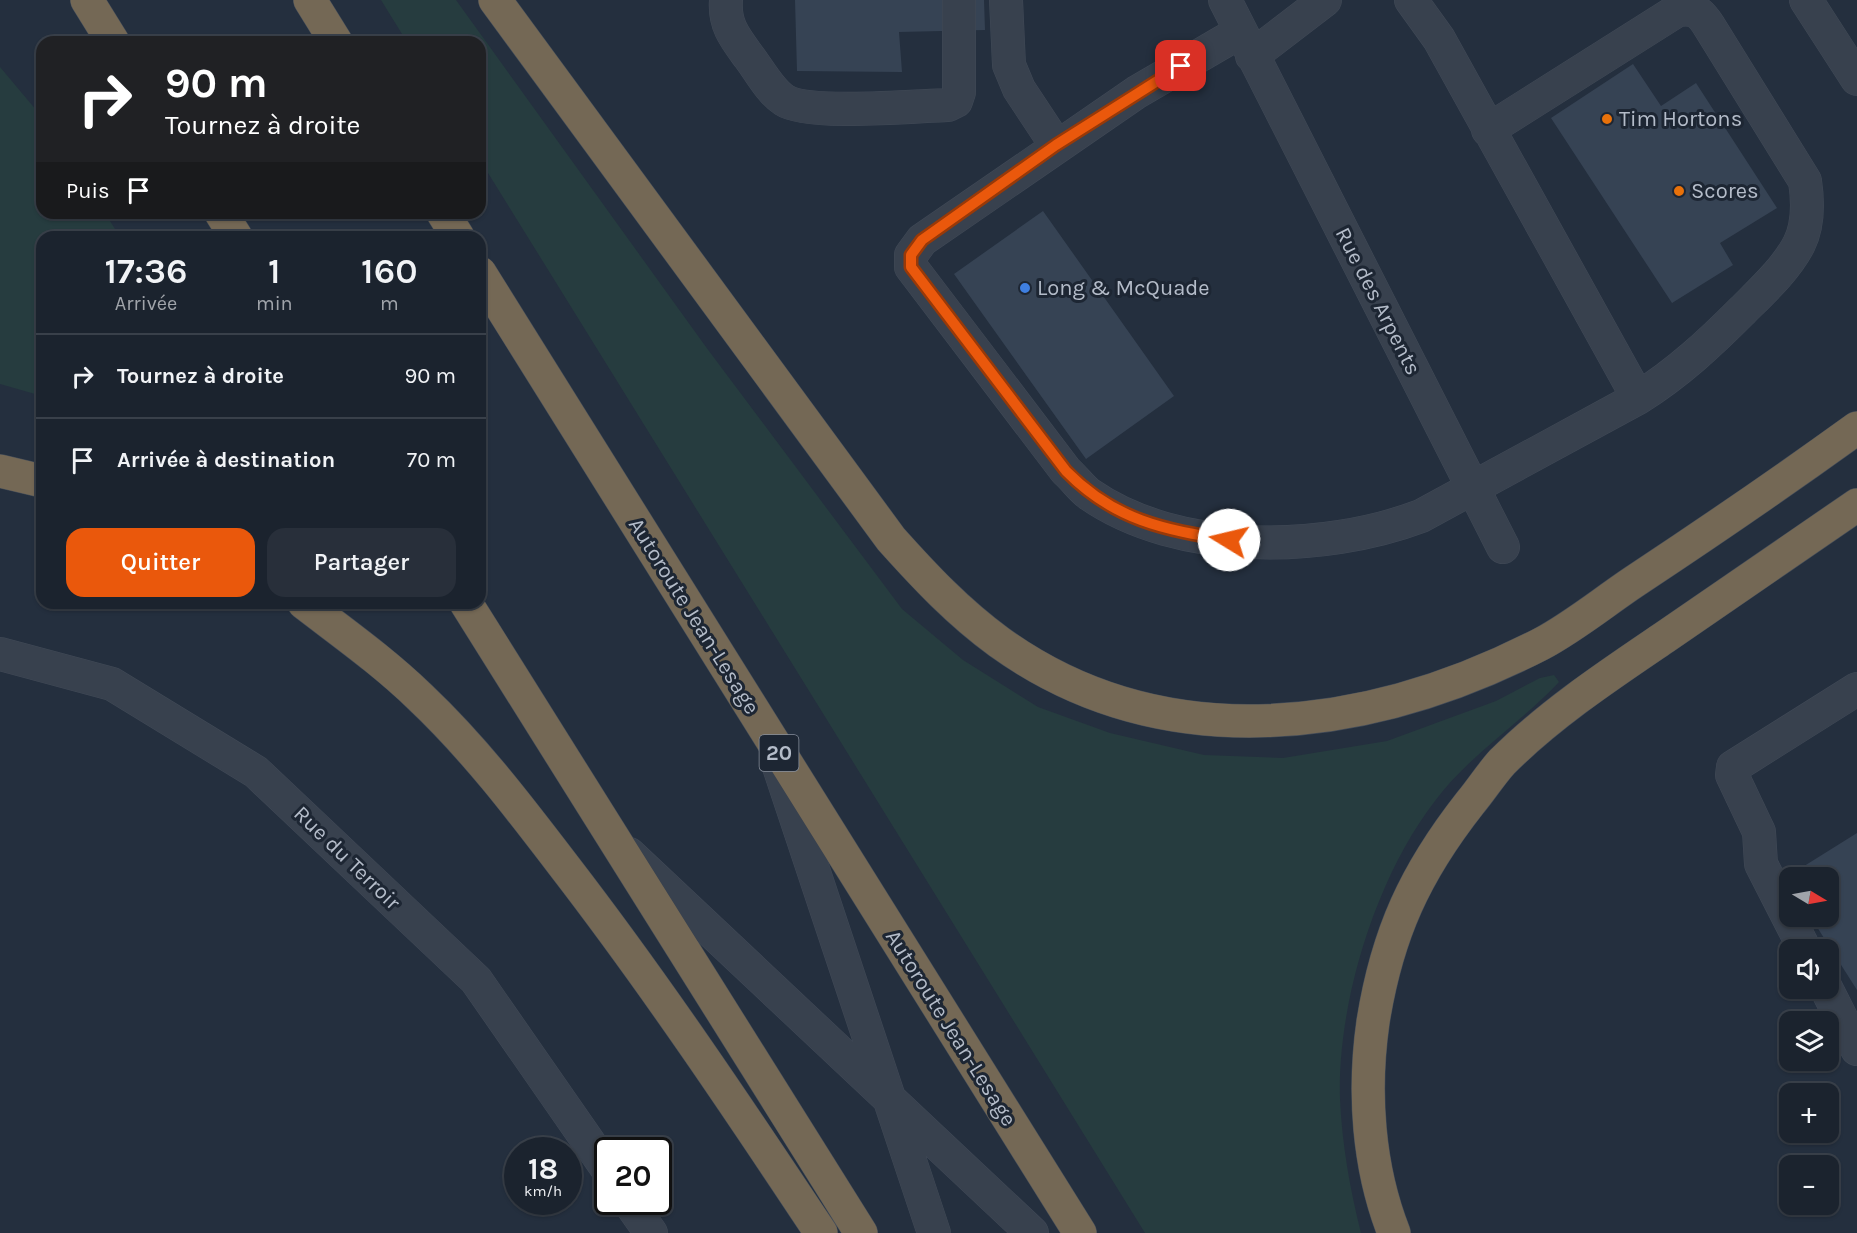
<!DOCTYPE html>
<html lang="fr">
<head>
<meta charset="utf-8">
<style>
  :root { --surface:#1b232e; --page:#282f3a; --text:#f1f3f6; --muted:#a0a4aa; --line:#39404a; --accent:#ea580c }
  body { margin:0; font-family:Karla,sans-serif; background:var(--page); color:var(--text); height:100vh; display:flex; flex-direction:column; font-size:22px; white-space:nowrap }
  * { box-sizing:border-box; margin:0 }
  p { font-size:20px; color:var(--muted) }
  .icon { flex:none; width:33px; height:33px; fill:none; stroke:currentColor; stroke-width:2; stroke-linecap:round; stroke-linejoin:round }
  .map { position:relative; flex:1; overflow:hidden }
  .details { position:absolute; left:36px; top:231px; width:450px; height:378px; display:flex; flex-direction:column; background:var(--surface); border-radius:18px; box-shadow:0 2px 4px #0004,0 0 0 2px var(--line) }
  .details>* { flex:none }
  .top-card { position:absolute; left:36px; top:36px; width:450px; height:183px; border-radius:18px; box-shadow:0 2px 4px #0004,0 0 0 2px var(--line); background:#202124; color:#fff; overflow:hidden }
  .needle { width:39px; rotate:100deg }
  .fabs { position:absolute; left:1779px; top:867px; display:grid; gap:12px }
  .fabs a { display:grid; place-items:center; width:60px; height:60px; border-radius:12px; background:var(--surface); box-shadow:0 2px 4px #0004,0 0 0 2px var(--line); font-size:30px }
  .speed { position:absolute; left:504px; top:1137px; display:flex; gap:12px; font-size:30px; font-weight:700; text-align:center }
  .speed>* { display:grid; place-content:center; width:78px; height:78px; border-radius:50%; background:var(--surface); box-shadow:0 2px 4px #0004,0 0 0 2px var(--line); line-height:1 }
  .speed small { font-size:15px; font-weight:400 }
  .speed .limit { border:3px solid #111; border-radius:9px; background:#fff; color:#111 }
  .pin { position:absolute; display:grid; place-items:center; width:51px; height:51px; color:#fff; margin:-26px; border-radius:12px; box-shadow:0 3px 9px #0006 }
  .me { position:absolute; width:66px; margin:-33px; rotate:279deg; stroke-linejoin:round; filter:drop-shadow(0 0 4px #0008) }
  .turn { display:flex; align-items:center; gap:21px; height:126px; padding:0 30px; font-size:27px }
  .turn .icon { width:78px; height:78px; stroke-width:2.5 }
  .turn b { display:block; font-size:42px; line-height:51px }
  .then { display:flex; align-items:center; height:57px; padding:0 30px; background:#0003; gap:12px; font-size:22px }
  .eta { display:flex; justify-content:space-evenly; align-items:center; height:102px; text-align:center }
  .eta b { font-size:36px; font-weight:600; line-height:42px }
  .primary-button { display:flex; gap:12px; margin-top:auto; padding:12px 30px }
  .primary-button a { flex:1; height:69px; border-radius:18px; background:var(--accent); color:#fff; font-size:24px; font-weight:600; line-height:69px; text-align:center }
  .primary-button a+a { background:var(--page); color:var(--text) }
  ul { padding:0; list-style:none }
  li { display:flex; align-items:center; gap:18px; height:84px; padding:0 30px; border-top:2px solid var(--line) }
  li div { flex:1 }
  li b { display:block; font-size:22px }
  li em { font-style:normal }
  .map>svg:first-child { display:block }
  .green { fill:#263c3f }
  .building { fill:#364354 }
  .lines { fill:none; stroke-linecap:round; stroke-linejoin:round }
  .minor-casing { stroke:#414a57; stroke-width:34 }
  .highway-casing { stroke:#434c59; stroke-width:34 }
  .minor { stroke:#38414e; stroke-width:33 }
  .highway { stroke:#746855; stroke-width:33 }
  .route-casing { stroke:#983908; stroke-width:15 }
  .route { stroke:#ea580c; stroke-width:10 }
  .food-dot { fill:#e8710a; stroke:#1d2633; stroke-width:2 }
  .shop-dot { fill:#3f7fe0; stroke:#1d2633; stroke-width:2 }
  .labels { text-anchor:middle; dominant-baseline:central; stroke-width:6; stroke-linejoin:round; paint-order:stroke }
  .shield { fill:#1d2633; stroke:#878f9c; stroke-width:1.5 }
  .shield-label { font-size:21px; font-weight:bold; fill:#b4bcc9 }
  .poi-label { font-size:22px; fill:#b4bcc9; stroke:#1d2633; text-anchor:start }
  .street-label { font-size:22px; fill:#b4bcc9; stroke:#1d2633 }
</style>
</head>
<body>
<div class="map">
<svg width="1857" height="1233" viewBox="0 0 1857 1233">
  <rect width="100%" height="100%" fill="#242f3e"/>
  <!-- green -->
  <path class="green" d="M381,0H456L706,347L902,609L963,660L1038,707L1110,733L1204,755L1283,758L1387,741L1496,701L1540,678L1554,675L1559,682C1520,724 1470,754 1435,801C1376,877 1337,1003 1340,1099C1342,1144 1350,1189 1361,1233H1145L480,160V42H407Z
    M0,67L42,117V213H105L120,237H42V396L0,384Z"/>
  <!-- building -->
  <path class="building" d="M795,0H984L985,30L899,32L902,72L797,71Z
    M1633,64L1661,106L1696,83L1777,208L1720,243L1733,265L1672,303L1551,118Z
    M1043,211L1174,396L1086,459L954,274Z
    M1857,833V990L1810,916H1828V878H1790V885L1785,878Z"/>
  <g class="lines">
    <defs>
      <path id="minor" d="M726,0C724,25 735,38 749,57C759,70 770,91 784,100C808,116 914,106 948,105L956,101L959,92V0
        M1006,0L1009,65L1019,89L1056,145
        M1225,0L1503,547
        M1806,0L1857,79
        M1240,32L1137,92L922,240L911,255V267L1066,471C1074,478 1081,488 1089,494C1178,556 1323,553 1421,516L1638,398L1439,39L1411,0
        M1252,56L1325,0
        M1488,130L1678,10C1695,8 1700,12 1709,26L1805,181C1808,201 1809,224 1799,244C1786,269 1763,290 1743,310C1710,343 1678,373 1638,398
        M0,654L112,684L256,772L476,980L608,1170
        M776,758L934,1233
        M629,854L1032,1233
        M1805,950L1761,864L1759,832L1732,775L1733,767L1857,689
        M1826,988L1857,1049
        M629,1202L651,1233"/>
      <path id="highway" d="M87,0L113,42
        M310,0L336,42
        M495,0L891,539C925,577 958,612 999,642C1164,761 1370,732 1541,644C1575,626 1606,600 1638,579C1712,530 1785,480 1857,428
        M221,213L236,237
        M443,213L458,237
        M480,273L1080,1233
        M0,471L42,481
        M304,603C343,633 384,662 420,697C474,748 519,807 564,866C655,984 738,1108 821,1233
        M466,603L861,1233
        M1394,1233C1368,1167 1363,1092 1373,1022C1387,934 1415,873 1470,803C1481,790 1491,774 1502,762C1550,714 1609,675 1665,637C1729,593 1793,549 1857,505"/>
    </defs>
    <!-- minor casing -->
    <use href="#minor" class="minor-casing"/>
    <!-- highway casing -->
    <use href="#highway" class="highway-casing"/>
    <!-- minor -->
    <use href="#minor" class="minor"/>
    <!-- highway -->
    <use href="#highway" class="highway"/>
  </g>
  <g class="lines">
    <defs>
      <path id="route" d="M1181,66L1056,145L922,240L911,255V267L1066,471C1114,520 1164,530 1229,540"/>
    </defs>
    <!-- route casing -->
    <use href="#route" class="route-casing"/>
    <!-- route -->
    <use href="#route" class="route"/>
  </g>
  <!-- markers -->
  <g class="food-dot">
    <circle cx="1607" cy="119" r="6"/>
    <circle cx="1679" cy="191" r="6"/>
  </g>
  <circle class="shop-dot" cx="1025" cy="288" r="6"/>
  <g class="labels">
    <!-- shield labels -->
    <rect class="shield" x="759.5" y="735" width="39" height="36" rx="4.5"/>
    <g class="shield-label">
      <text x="779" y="753">20</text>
    </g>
    <!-- poi labels -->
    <g class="poi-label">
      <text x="1619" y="119">Tim Hortons</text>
      <text x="1691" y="191">Scores</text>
      <text x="1037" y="288">Long &amp; McQuade</text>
    </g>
    <!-- street labels -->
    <g class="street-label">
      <text transform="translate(1378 301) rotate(63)">Rue des Arpents</text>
      <text transform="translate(694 616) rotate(58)">Autoroute Jean-Lesage</text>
      <text transform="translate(347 858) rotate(44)">Rue du Terroir</text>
      <text transform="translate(951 1028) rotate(58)">Autoroute Jean-Lesage</text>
    </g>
  </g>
</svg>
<div class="fabs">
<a><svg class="needle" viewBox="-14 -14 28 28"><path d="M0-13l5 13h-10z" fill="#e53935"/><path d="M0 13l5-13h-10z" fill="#a0a4aa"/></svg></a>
<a><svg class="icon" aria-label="sound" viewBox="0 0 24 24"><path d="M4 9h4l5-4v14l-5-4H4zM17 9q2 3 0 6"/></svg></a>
<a><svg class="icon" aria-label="layers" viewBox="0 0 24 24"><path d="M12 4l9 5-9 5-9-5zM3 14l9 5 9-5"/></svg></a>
<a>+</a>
<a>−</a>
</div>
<div class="speed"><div>18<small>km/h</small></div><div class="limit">20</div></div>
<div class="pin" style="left:1181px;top:66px;background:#d93025"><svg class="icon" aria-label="arrive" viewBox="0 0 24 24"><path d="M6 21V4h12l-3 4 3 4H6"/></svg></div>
<svg class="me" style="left:1229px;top:540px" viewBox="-20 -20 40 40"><circle r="19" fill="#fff"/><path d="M0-13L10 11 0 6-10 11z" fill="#ea580c"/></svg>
<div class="top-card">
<div class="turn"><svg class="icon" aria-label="right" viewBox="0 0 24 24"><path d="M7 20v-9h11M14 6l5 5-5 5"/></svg><div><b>90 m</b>Tournez à droite</div></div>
<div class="then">Puis<svg class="icon" aria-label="arrive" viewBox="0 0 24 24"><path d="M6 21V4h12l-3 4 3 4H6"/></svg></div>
</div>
<section class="details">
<div class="eta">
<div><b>17:36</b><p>Arrivée</p></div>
<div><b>1</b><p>min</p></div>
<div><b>160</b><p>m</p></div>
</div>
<ul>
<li><svg class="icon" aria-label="right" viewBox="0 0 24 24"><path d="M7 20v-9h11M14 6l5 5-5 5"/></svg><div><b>Tournez à droite</b></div><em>90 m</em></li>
<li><svg class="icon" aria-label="arrive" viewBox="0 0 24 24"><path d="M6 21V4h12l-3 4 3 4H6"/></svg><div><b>Arrivée à destination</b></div><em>70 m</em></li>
</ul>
<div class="primary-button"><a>Quitter</a><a>Partager</a></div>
</section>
</div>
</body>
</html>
